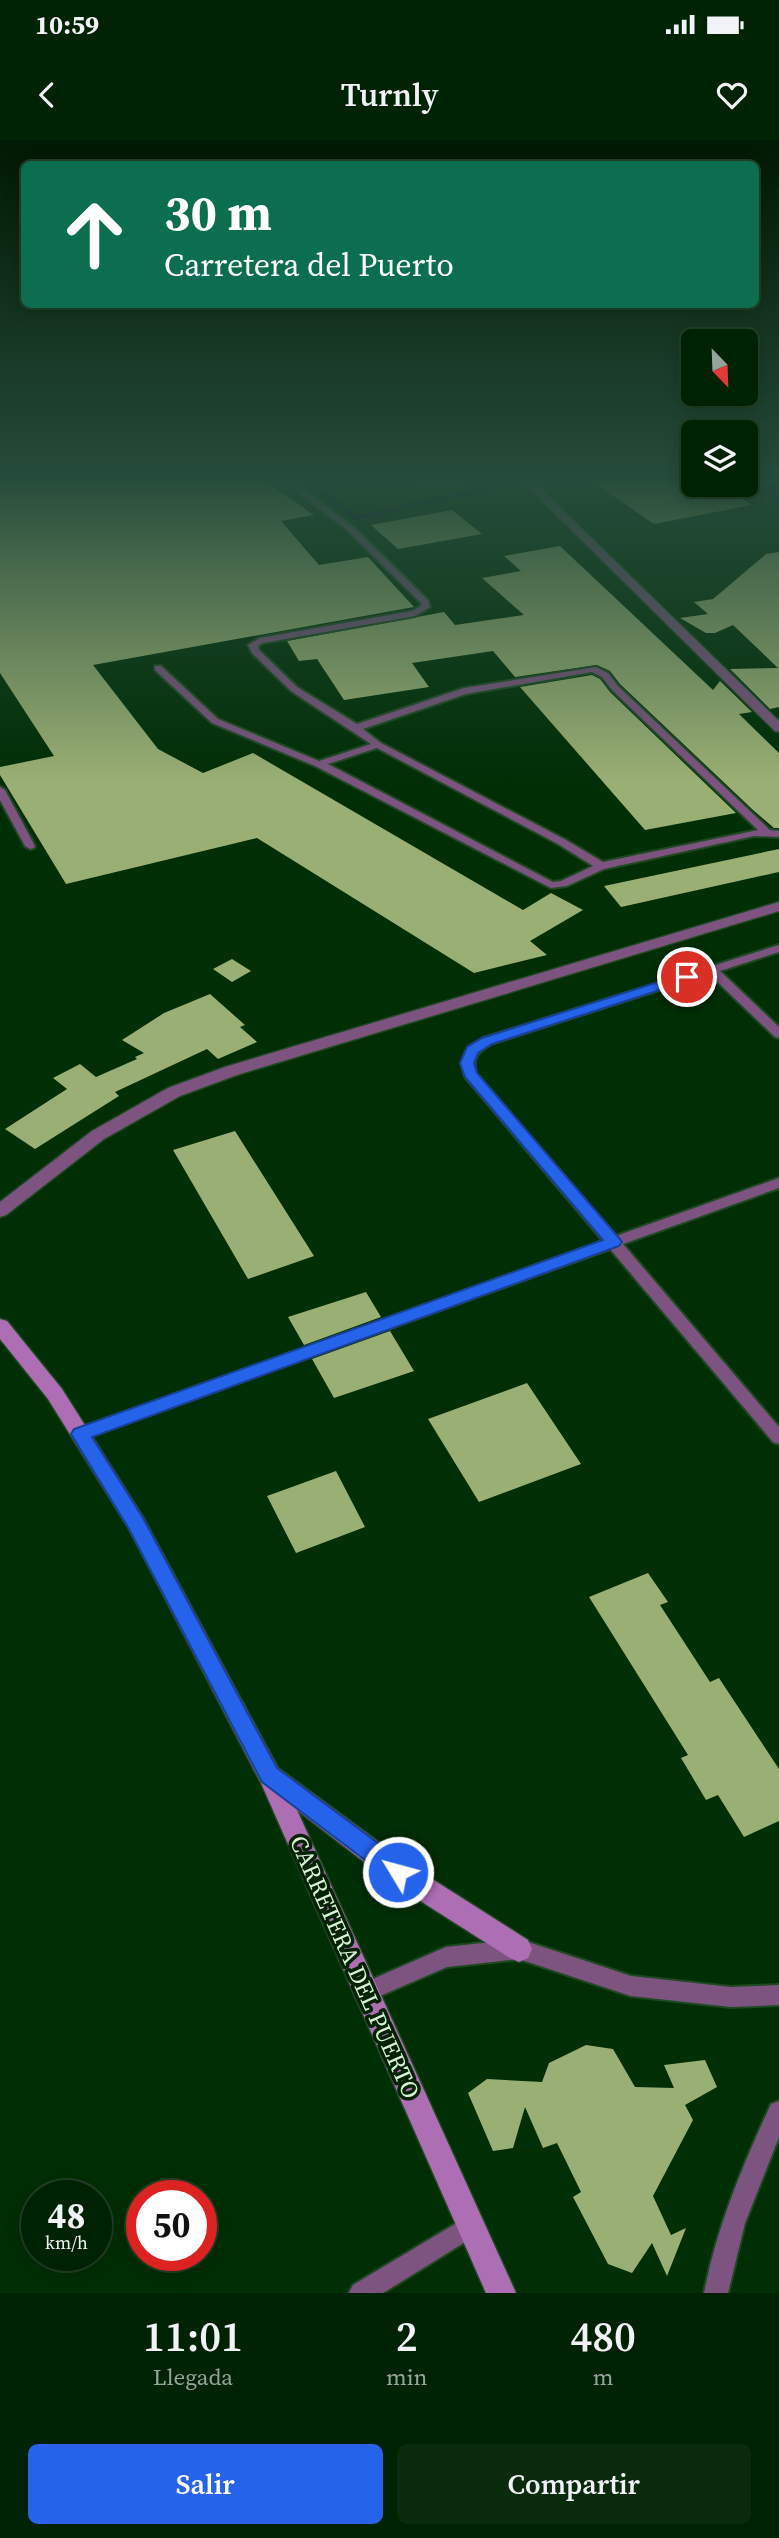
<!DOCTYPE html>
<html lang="es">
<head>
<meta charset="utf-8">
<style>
  :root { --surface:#002204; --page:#0a2a0e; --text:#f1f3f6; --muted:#95a49a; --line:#223f26; --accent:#2563eb }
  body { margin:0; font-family:"Source Serif 4",serif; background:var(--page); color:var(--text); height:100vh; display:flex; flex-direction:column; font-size:26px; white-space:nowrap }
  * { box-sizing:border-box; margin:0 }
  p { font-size:23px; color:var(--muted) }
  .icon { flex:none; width:38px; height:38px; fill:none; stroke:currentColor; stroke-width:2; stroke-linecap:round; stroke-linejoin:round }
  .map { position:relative; height:2153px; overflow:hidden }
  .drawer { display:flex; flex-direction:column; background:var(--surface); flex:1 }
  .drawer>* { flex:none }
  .top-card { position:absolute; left:21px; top:21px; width:738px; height:147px; border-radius:10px; box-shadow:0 4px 18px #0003,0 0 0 2px var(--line); background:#0b6e4f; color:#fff; overflow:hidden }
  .needle { width:46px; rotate:157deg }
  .tools { position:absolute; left:681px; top:189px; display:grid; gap:14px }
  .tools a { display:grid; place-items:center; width:77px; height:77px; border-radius:10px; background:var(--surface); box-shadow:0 4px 18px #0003,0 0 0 2px var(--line); font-size:35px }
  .speed { position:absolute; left:21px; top:2040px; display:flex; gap:14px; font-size:35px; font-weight:700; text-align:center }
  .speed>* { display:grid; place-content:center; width:91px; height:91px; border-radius:50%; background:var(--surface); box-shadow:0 4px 18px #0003,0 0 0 2px var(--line); line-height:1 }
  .speed small { font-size:18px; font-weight:400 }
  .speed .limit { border:10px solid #d22; background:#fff; color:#111 }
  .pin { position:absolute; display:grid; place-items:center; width:60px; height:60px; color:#fff; margin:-30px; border:4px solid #fff; border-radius:50%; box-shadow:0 2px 7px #0007 }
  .me { position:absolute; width:77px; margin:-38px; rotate:307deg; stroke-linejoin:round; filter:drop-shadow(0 0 5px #0008) }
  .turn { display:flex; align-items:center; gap:24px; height:147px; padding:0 28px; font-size:32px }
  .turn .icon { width:91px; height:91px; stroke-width:2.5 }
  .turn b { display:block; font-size:49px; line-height:60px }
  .eta { display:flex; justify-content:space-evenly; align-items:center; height:119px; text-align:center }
  .eta b { font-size:42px; font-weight:600; line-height:49px }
  .button { display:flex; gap:14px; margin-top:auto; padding:14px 28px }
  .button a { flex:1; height:80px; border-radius:10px; background:var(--accent); color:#fff; font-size:28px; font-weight:600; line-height:80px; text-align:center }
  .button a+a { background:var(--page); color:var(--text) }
  .status { display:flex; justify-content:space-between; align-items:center; height:49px; padding:0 35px; background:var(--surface); direction:ltr }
  .status svg { height:19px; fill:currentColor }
  header { display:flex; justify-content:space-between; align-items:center; height:91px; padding:0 28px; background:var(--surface); font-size:32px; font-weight:600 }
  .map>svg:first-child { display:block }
  .water { fill:#000349 }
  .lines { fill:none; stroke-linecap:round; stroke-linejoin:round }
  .stream { stroke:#000349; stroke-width:4.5 }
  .building { fill:#9aaf74 }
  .service-casing { stroke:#1e4923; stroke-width:4 }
  .minor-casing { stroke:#1e4923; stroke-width:3 }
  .secondary-casing { stroke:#1e4923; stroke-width:3 }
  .service { fill:#7d547f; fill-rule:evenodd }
  .minor { fill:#7d547f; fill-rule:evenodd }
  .secondary { fill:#ae6eb3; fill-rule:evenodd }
  .route { fill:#2563eb; stroke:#184099; stroke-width:2 }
  .labels { text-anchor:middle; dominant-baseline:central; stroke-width:7; stroke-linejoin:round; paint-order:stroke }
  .near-street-label { font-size:24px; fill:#d9f1d8; stroke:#022304 }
</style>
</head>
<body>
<div class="status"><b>10:59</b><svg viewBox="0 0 49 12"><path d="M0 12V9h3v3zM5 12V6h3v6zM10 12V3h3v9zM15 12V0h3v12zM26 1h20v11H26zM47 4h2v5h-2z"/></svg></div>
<header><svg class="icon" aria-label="back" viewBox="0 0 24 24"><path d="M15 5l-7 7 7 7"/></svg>Turnly<svg class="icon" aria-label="heart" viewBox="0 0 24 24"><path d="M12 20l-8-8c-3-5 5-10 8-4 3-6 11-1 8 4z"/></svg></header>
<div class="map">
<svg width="779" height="2153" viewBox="0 0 779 2153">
  <rect width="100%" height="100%" fill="#002e05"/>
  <!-- water -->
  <path class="water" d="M746,340H779V364L746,344Z"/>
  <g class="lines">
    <!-- stream -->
    <path class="stream" d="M306,340L356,378L511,343"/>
  </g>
  <!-- building -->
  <path class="building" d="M20,340H264L314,375L281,381L319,425L368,417L414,467L93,525L158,609L203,633L253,613L523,770L551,753L583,770L530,801L547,815L474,833L257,698L66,744L0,635V627L54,616L0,533V343Z
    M590,340H693V345H719L752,365L654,384Z
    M452,370L482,394L398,409L371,385Z
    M560,406L713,550L720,541L752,572L739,574L779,613V688H774L753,670L620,544L610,531L597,525L515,537L493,511L412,523L429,547L344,560L317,519L299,521L287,501L444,472L455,485L524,475L482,438L521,431L504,416Z
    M779,412V567L770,569L730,529L778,528L733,485L715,493H706L680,478L708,474L694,462L713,459L766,414Z
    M592,535L600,539L610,552L736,673L645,690L520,547Z
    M779,709V732L621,767L604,746Z
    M232,819L251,831L232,842L213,829Z
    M210,854L245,885L240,887L257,902L218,919L207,909L115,952L119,956L35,1009L5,989L67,949L53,938L80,924L96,937L137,919L135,917L144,913L122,900L164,873Z
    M235,991L314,1116L248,1139L173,1010Z
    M366,1152L381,1177L304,1205L288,1177Z
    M390,1191L414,1231L334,1258L312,1219Z
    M527,1243L581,1324L479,1362L428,1279Z
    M336,1331L365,1387L296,1413L267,1356Z
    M648,1433L668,1462L660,1465L710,1542L719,1538L779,1629V1681L744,1697L718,1655L706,1660L681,1618L688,1615L589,1457Z
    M586,1905L613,1909L635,1947L674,1948L664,1925L705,1920L717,1947L685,1965L693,1980L653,2056L671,2095L686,2088L667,2136L652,2103L632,2133L608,2124L573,2057L581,2052L557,2003L543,2008L525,1967L513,2008L493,2011L468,1953L487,1939L542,1942L549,1923Z"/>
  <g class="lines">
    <defs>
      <path id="service" d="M282,340H291L354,387L428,460L430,467L415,476L263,503L258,506L259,510L297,547L357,584L464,548L596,527L608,533L618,546L770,690L779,691V697L754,696L604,729L567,746L551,748L315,626L212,583L155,530V526H161L218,579L319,621L371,604L291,551L252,513L248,505L260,498L412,471L421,466V463L348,391ZM592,532L602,537L612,550L758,690L603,722L566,700L381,603L363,589L466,554ZM377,608L558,704L593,726L561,741L553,742L328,624Z
        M0,647L5,650L35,706L34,708L30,709L25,706L0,660Z
        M779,805V812L720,831L779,887V898L775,897L709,834L491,904C478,912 472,917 476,933L616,1096L779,1038V1048L623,1104L779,1287V1304L773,1302L610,1109L86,1298L80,1300L74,1298L72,1294L74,1290L603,1101L465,937L461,923L468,907L483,898Z
        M519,1799L631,1836L731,1847L779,1845V1865L731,1867L631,1856L519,1819L447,1827L366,1862L359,1859L356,1852L359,1845L446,1807Z
        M779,1961V1997L745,2083L728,2153H704C717,2086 743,2025 771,1964Z
        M470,2075L478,2078L481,2086L478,2094L383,2153H349L353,2145Z"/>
      <path id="minor" d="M450,340H473L420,351L415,348Z
        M521,340H532L779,581V592L775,591Z
        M779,762V771L237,935L180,956L104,999L6,1075L0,1077V1062L92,991L168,948L225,927Z"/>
      <path id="secondary" d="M0,1179L7,1181L62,1249L143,1377L278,1628L407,1723L528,1800L532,1809L528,1818L519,1822L510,1818L389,1741L297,1670L516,2153H486L261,1643L129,1389L48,1259L0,1199Z"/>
    </defs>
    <!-- service casing -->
    <use href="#service" class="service-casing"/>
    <!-- minor casing -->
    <use href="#minor" class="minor-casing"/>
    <!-- secondary casing -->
    <use href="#secondary" class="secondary-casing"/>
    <!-- service -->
    <use href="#service" class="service"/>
    <!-- minor -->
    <use href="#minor" class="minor"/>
    <!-- secondary -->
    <use href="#secondary" class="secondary"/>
  </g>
  <!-- sky -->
  <linearGradient id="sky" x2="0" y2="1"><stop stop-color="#001903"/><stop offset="0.53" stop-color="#264c3b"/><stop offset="1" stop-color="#264c3b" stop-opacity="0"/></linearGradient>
  <rect width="779" height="642" fill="url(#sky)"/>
  <!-- route -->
  <path class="route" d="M687,833L691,834V840L492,904L478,913L474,923L477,933L619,1098L622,1102L619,1106L92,1297L143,1378L277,1628L406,1724L409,1732L406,1739L398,1743L390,1739L262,1642L129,1389L71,1294L74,1289L603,1100L465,937L460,923L467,907L482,898Z"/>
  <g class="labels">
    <!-- near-street labels -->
    <g class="near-street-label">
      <text transform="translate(355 1827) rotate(66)">CARRETERA DEL PUERTO</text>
    </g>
  </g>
</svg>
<div class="tools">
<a><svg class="needle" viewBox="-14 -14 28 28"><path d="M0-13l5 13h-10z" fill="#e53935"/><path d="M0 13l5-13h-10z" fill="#95a49a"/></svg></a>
<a><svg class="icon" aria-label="layers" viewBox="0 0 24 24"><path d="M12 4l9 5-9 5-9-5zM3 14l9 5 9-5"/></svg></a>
</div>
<div class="speed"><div>48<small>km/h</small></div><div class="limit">50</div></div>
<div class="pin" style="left:687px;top:837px;background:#d93025"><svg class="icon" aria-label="arrive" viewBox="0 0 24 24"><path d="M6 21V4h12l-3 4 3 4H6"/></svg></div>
<svg class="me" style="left:398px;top:1732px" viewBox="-20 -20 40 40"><circle r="17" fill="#2563eb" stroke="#fff" stroke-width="3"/><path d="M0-11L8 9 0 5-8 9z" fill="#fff"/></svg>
<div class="top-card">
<div class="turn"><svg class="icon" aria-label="ahead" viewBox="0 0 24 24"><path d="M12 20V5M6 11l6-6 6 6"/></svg><div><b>30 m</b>Carretera del Puerto</div></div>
</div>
</div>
<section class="drawer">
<div class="eta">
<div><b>11:01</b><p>Llegada</p></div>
<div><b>2</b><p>min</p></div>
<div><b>480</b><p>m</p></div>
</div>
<div class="button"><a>Salir</a><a>Compartir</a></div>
</section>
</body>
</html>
